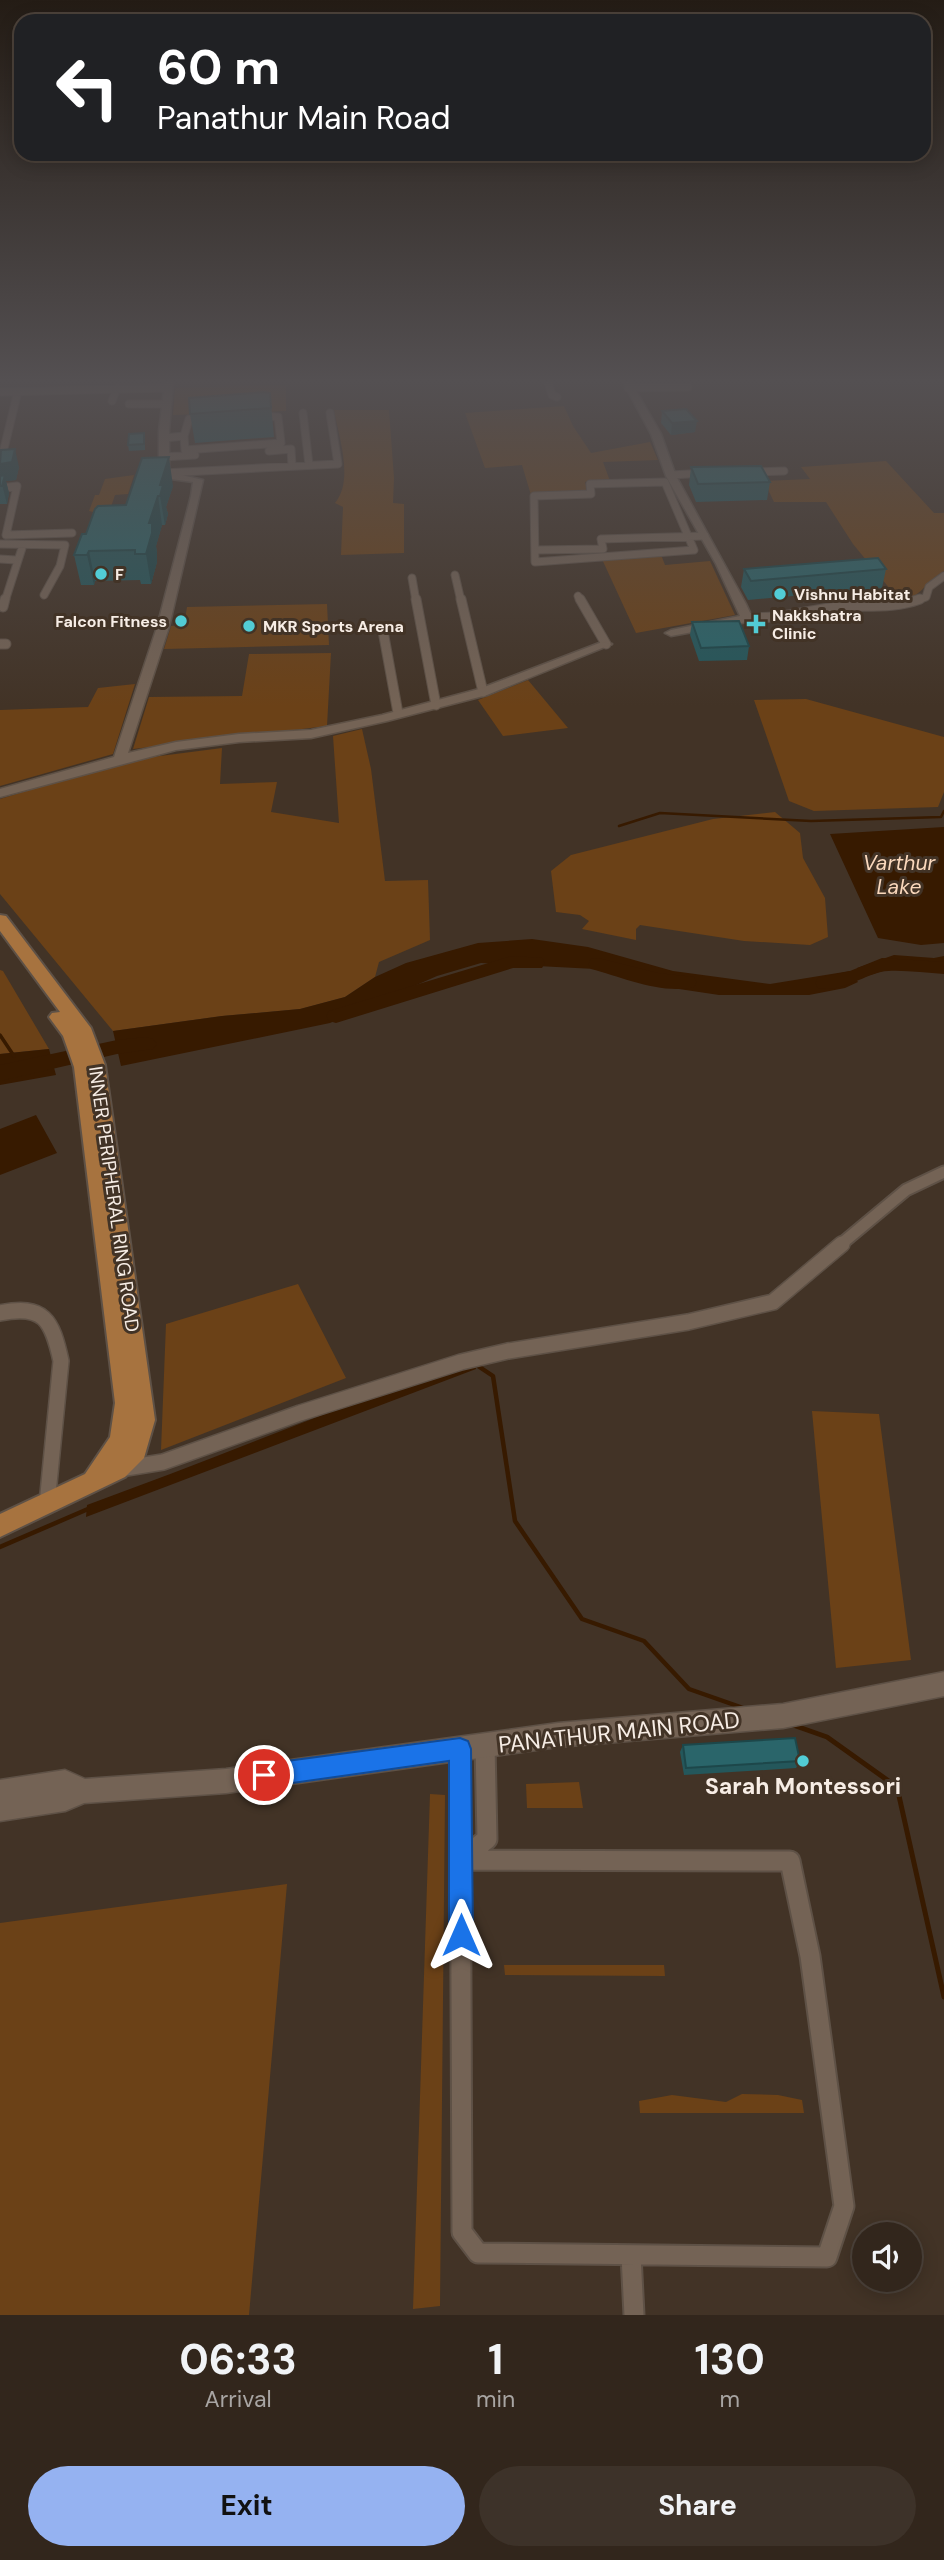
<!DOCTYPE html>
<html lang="en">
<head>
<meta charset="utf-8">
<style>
  :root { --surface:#32261c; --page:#3d3229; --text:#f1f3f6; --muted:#a8a5a3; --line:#4d433b; --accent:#95b2f1 }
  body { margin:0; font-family:"DM Sans",sans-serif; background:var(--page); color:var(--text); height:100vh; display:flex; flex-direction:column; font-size:26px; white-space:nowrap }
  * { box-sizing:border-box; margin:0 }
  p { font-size:23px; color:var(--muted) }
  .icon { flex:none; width:38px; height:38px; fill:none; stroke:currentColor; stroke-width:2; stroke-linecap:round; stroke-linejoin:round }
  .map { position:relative; height:2315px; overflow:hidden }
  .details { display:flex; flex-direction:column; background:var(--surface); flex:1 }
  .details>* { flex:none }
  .top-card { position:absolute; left:14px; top:14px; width:917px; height:147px; border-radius:21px; box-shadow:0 4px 18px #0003,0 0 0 2px var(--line); background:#202124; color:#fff; overflow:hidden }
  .controls { position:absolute; left:852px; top:2222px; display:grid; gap:14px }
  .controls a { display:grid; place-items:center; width:70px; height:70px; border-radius:50%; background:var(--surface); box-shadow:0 4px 18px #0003,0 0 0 2px var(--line); font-size:35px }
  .pin { position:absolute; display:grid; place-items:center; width:60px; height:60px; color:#fff; margin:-30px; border:4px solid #fff; border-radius:50%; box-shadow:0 2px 7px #0007 }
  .me { position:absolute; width:77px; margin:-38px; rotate:0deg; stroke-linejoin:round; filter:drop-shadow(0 0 5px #0008) }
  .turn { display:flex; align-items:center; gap:24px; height:147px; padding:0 28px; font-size:32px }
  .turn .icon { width:91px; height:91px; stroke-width:2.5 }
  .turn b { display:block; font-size:49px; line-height:60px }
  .eta { display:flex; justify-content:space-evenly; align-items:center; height:119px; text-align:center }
  .eta b { font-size:42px; font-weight:700; line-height:49px }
  .button { display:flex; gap:14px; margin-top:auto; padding:14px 28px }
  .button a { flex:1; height:80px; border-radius:42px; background:var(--accent); color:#111; font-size:28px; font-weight:700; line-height:80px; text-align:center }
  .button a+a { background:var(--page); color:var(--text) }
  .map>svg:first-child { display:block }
  .green { fill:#6b4117 }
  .water { fill:#371a00 }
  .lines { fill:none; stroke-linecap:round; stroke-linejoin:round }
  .stream-far3 { stroke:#371a00; stroke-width:2.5 }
  .stream-far2 { stroke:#371a00; stroke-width:3.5 }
  .stream-far1 { stroke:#371a00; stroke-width:4.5 }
  .stream { stroke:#371a00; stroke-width:5 }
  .river { fill:#371a00; fill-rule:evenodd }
  .street-far4-casing { stroke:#5e5146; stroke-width:9 }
  .street-far3-casing { stroke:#5e5146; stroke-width:11 }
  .street-far2-casing { stroke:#5e5146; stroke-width:15 }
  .street-far1-casing { stroke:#5e5146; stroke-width:18 }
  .street-casing { stroke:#5e5146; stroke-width:23 }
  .secondary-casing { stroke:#5e5146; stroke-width:3 }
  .primary-casing { stroke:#5e5146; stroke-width:4 }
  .street-far4 { stroke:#746355; stroke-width:7 }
  .street-far3 { stroke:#746355; stroke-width:9 }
  .street-far2 { stroke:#746355; stroke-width:11 }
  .street-far1 { stroke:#746355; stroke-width:15 }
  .street { stroke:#746355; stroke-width:19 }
  .secondary { fill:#746355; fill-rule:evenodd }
  .primary { fill:#a7733f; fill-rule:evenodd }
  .wall { fill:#24575b }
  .shaded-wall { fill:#1d474a }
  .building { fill:#2a656a; stroke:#1d474a; stroke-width:2 }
  .route { fill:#1a73e8; stroke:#114b97; stroke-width:2 }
  .poi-dot { fill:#52ccd5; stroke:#423326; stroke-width:2.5 }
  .labels { text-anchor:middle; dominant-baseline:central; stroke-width:6; stroke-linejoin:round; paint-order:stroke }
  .far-poi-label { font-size:16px; font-weight:bold; fill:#f7ede5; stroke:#423326; text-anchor:start }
  .street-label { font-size:19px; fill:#f7ede5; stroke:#423326 }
  .water-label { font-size:21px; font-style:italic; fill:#fad8bc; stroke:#423326 }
  .near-street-label { font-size:23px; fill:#f7ede5; stroke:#423326 }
  .near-poi-label { font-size:23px; font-weight:bold; fill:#f7ede5; stroke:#423326 }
</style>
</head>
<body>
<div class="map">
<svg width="944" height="2315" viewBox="0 0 944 2315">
  <rect width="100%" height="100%" fill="#423326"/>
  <!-- green -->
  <path class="green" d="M286,385V411L173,415L175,388Z
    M564,406L573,426L591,453L650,442L658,460L603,462L610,481L585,482L588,493L531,495L522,465L485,468L465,413Z
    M334,410H389L394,478L393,503L404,504V553L341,555L343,507L335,503C354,480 339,438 334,410Z
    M886,461L934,513H944V571C919,586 926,596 895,602L890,589L853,544L826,502H774L764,481L810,479L801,467Z
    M134,475L128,494L115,495L107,519H91L93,512L89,511L95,495H99L105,479Z
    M660,552L665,565L710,561L735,615L636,633L601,557Z
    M327,604L329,645L164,649L171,626L184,625L187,607Z
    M331,653L327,726L133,749L149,697L242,696L249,654Z
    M528,680L568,728L503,736L478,700Z
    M135,684L113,754L0,786V710L88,707L98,688Z
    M806,699L944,737V792L938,807L814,811L789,801L754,700Z
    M362,729L371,769L385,881L428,880L430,940L379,962L375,977L345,997L300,1009L222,1016L113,1031L0,894V799L129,760L222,748L220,784L277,782L271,812L339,823L333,736Z
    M775,812L800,833L803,858L825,898L828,937L810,945L744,941L640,925L636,929V940L582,929L589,921L580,915L556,912L551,871L571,855L713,819Z
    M0,970L3,971L49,1049L0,1054Z
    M298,1284L346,1378L161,1450L166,1324Z
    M812,1411L879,1414L911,1660L836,1668Z
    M579,1782L583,1808H527L526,1784Z
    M430,1794L445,1795L440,2306L413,2309Z
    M287,1884L249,2315H0V1923Z
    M504,1965H664L665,1976L505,1975Z
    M742,2094L778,2095L802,2100L804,2113H640L639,2101L672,2095L726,2102Z"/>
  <!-- water -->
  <path class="water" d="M944,827V943L921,945L878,938L830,834Z
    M532,939L588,947L673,971L770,984L850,971L858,982L845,988L809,995H719L679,989L634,971L481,963L437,976L330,1023L121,1066L113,1031L222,1016L300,1009L345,997L375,977L406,963L478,943Z
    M894,955L934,958L944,956V971L891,968L861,978L857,968Z
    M49,1049L56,1075L0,1085V1054Z
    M36,1115L57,1153L0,1175V1129Z
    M474,1357L476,1369L86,1517L87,1505C216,1458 344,1405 474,1357Z"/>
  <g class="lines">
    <!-- stream-far3 -->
    <path class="stream-far3" d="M619,826L660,813L811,821L941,817L944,811"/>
    <!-- stream-far2 -->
    <path class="stream-far2" d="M0,1035L14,1056"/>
    <!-- stream-far1 -->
    <path class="stream-far1" d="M475,1364L493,1376L515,1521L582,1619L644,1641L689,1689L746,1709
      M0,1547L88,1509"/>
    <!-- stream -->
    <path class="stream" d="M793,1725L827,1737L897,1787L944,1997"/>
    <!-- river -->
    <path class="river" d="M512,956L542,958L545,963L542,968H513L336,1023L329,1021L326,1016L329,1011Z
      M598,958L658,973L694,977L697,982L694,987C662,995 622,977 591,969L588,964L591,959Z
      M882,958L944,962V974C926,973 906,970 888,971C867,972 842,994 818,988L815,983L818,978L850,971Z
      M146,1037L153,1039L157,1044L153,1049L117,1054L0,1081V1065L117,1040Z"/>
    <defs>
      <path id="street-far4" d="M548,382L552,395L557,397
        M628,388L688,387
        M0,392L167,388
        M112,401L117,388
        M129,404H166
        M303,413L309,465
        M184,436L185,450L281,443L278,417L258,416
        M164,438L184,436L189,419L205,418
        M269,451L291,449L292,466
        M163,457L195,455
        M0,465L18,391
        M749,472L784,471
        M164,473L338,464L330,413
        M671,475L706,473
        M665,482L694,550L535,562L534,496L591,494L590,484Z
        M0,488L17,486L6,535L72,533
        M0,544L65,545L60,566L44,595
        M536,550L603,549L601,539L705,536
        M0,559L16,560
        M455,575L461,601
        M412,578L416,601
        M578,596L581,601
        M5,601L23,545
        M915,601L926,597L929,587L944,576"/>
      <path id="street-far3" d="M416,599L436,705
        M461,599L483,692
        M580,599L606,644
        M3,607L5,599
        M746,617C778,620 807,610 838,607C866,605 894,609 920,599
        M383,631L398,713
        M0,644H6"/>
      <path id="street-far2" d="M840,1245L906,1190L944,1172"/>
      <path id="street-far1" d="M0,1313C44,1304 52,1320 61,1361L47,1504
        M120,1469L163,1462L300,1413L461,1362L508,1351L688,1322L773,1302L842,1244"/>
      <path id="street" d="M460,1749L462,2232L478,2253L827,2257L844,2206L810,1956L790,1861L461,1860
        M461,1860L487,1839L485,1745
        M631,2255L634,2315"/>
      <path id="secondary" d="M165,382H173L169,431V472L203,480L169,627L128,753L176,742L239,734L311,730L382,715L479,689L602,642L612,644L487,695L387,721L311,738L239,742L176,750L0,797V789L114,757L157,627L191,496L193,482L171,479L159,473V431Z
        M623,382H631L661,434L676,476L746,604L752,617L747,622L671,636L665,633L671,630L740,616L716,564L666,476L651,434Z
        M944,1672V1696L783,1728L558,1747L226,1793L84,1803L65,1811L0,1821V1780L65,1770L85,1779L226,1769L558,1723L783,1704Z"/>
      <path id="primary" d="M0,915L6,916L91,1028L105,1065L155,1420L144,1458L125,1477L0,1537V1514L85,1474L110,1437L115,1403L74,1067L63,1036L49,1017L52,1013L60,1012L0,931Z"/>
    </defs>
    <!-- street-far4 casing -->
    <use href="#street-far4" class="street-far4-casing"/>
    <!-- street-far3 casing -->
    <use href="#street-far3" class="street-far3-casing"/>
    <!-- street-far2 casing -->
    <use href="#street-far2" class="street-far2-casing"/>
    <!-- street-far1 casing -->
    <use href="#street-far1" class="street-far1-casing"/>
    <!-- street casing -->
    <use href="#street" class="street-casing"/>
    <!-- secondary casing -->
    <use href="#secondary" class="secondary-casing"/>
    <!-- primary casing -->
    <use href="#primary" class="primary-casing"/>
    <!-- street-far4 -->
    <use href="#street-far4" class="street-far4"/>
    <!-- street-far3 -->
    <use href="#street-far3" class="street-far3"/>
    <!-- street-far2 -->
    <use href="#street-far2" class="street-far2"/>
    <!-- street-far1 -->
    <use href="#street-far1" class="street-far1"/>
    <!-- street -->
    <use href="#street" class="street"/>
    <!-- secondary -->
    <use href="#secondary" class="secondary"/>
    <!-- primary -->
    <use href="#primary" class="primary"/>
  </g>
  <!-- wall -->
  <path class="wall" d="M270,393L274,437L195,443L190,414Z
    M662,411L695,432L671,435L661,423Z
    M145,439V450L129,451L128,445Z
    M0,454L19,467L16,480L6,481L9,493L7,504H0Z
    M691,467L770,482L767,500L696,502L689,485Z
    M173,486L166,507L168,514L165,525H162L156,546L157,553V562L151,584H141L140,580L95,581L94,585H81L74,555L86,534Z
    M744,569H886L882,588L748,600L741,587Z
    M692,622L749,646L747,660L699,661L690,635Z
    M683,1745L800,1761L796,1768L684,1775L680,1752Z"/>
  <!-- shaded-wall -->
  <path class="shaded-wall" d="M697,421L695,432L671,435L672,423Z
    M15,449L19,467L16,480L6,481L9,493L7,504L0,476V464Z
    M169,457L173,486L166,507L168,514L165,525L160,496V485Z
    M158,496L162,525L156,546L157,553V562L151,584L146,554L149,523Z
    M89,551L95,581L94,585L87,555Z"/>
  <!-- building -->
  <path class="building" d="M264,392L270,393L271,408L190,414L189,398Z
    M686,409L697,421L672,423L662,411Z
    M144,433V444L128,445L129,434Z
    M15,449L12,462L0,464L1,450Z
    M169,457L160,485H163L160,496H158L149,523H152V533L146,554H135V550L89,551L87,555H74L82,534H86L95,509L98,506L126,505L142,458Z
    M761,466L770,482L698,484L691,467Z
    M5,475L2,486H0V476Z
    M878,558L886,569L751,581L744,569Z
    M739,621L749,646L701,648L692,622Z
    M795,1738L800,1761L686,1768L683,1745Z"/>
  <!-- sky -->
  <linearGradient id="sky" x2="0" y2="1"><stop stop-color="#241c15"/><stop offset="0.54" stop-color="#545052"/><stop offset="1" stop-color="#545052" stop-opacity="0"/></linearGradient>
  <rect width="944" height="706" fill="url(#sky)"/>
  <!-- route -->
  <path class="route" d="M460,1738L468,1741L471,1749L473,1935L469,1944L461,1947L452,1944L449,1935V1761L264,1787L256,1783L253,1775L256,1767L264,1764Z"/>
  <!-- markers -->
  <g class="poi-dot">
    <circle cx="101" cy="574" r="7"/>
    <circle cx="780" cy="594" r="7"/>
    <circle cx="181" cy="621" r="7"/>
    <path d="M752.5 613.5h7v7h7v7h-7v7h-7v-7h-7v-7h7z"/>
    <circle cx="249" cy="626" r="7"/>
    <circle cx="803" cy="1761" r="7"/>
  </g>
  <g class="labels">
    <!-- far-poi labels -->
    <g class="far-poi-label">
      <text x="115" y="574">F</text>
      <text x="794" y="594">Vishnu Habitat</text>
      <text x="772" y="615">Nakkshatra<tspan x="772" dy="18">Clinic</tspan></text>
      <text x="167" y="621" text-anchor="end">Falcon Fitness</text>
      <text x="263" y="626">MKR Sports Arena</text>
    </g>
    <!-- street labels -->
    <g class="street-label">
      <text transform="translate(114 1199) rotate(82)">INNER PERIPHERAL RING ROAD</text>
    </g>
    <!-- water labels -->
    <g class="water-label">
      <text x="899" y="863">Varthur<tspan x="899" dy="24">Lake</tspan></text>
    </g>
    <!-- near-street labels -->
    <g class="near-street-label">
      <text transform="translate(619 1732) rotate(-6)">PANATHUR MAIN ROAD</text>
    </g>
    <!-- near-poi labels -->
    <g class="near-poi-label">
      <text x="803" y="1786">Sarah Montessori</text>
    </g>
  </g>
</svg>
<div class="controls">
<a><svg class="icon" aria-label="sound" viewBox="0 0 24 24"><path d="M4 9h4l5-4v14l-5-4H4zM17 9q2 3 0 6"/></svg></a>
</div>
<div class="pin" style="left:264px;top:1775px;background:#d93025"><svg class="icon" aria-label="arrive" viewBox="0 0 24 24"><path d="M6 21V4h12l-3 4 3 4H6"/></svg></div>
<svg class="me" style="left:461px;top:1935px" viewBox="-20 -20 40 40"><path d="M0-17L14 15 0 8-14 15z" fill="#1a73e8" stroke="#fff" stroke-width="4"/></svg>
<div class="top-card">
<div class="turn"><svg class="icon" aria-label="left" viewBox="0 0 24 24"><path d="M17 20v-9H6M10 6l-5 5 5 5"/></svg><div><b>60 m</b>Panathur Main Road</div></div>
</div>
</div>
<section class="details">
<div class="eta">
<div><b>06:33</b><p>Arrival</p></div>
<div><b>1</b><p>min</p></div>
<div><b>130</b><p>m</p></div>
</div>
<div class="button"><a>Exit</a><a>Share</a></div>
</section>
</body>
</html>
